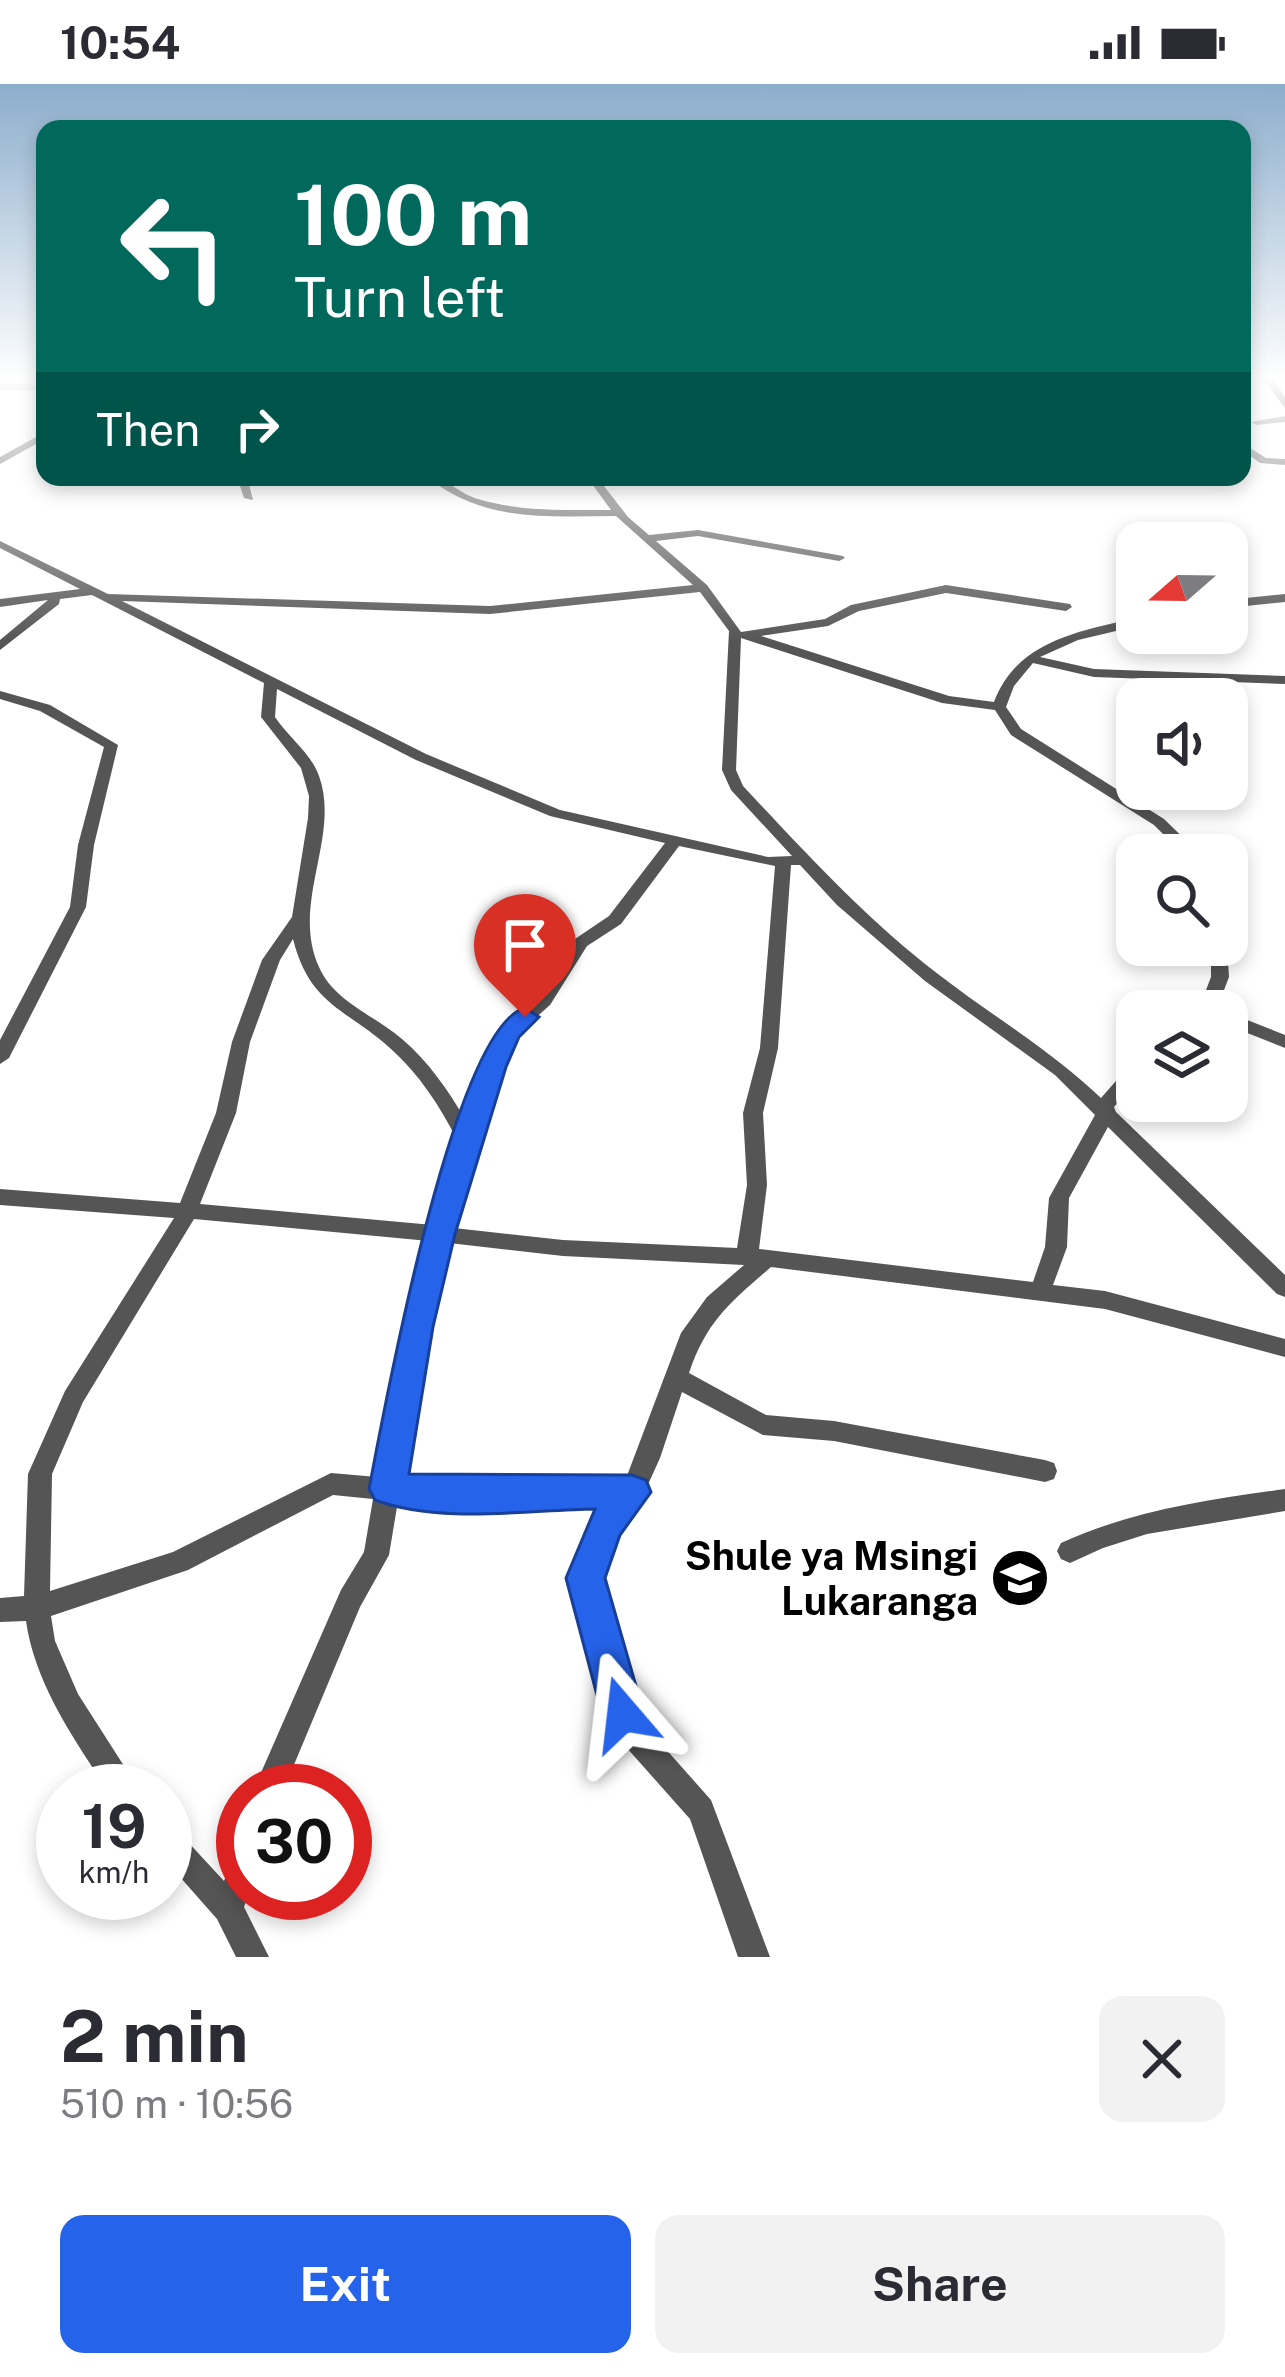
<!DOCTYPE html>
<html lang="en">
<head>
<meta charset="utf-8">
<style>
  :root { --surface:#fff; --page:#f2f2f3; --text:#2b2b33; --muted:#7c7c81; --accent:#2563eb }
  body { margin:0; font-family:"Public Sans",sans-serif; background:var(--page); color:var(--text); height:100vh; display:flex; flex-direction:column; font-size:45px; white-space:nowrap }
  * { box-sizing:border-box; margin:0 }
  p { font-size:39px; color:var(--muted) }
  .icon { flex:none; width:66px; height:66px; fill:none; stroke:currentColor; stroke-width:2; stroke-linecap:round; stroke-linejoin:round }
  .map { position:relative; height:1873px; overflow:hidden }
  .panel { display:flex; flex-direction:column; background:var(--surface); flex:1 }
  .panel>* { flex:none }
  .hud { position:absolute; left:36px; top:36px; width:1215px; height:366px; border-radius:24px; box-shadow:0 6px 18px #0003; background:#00695c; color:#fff; overflow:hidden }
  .needle { width:78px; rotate:250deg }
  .buttons { position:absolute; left:1116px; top:438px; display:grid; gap:24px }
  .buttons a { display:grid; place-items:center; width:132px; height:132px; border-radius:24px; background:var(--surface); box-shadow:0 6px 18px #0003; font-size:60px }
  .speed { position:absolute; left:36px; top:1680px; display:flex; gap:24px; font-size:60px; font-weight:700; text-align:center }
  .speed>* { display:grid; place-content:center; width:156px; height:156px; border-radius:50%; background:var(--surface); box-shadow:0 6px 18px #0003; line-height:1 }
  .speed small { font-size:30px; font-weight:400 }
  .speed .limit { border:18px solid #d22; background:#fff; color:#111 }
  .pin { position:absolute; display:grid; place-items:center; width:102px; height:102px; color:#fff; margin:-123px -51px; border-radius:50% 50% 50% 0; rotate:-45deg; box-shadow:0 0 12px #0007 }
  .pin .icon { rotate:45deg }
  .me { position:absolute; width:132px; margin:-66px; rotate:343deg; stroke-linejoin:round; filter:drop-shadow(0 0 9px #0008) }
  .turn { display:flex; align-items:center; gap:42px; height:252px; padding:0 60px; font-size:54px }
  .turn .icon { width:156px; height:156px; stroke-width:2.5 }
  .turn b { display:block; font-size:84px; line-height:102px }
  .then { display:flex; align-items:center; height:114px; padding:0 60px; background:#0003; gap:24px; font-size:45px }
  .round { display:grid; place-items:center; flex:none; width:126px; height:126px; border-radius:24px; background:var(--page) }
  .head { display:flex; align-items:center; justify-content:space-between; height:204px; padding:0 60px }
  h1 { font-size:72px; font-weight:700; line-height:90px }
  .action { display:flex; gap:24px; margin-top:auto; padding:24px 60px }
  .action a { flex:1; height:138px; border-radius:24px; background:var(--accent); color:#fff; font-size:48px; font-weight:700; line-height:138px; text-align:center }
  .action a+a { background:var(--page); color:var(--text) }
  .status { display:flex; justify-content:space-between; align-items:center; height:84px; padding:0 60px; background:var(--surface); direction:ltr }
  .status svg { height:33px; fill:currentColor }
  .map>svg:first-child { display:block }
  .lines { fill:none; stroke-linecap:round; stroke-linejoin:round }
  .minor { fill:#555; fill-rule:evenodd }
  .major { fill:#000; fill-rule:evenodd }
  .route { fill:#2563eb; stroke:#184099; stroke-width:3 }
  .labels { text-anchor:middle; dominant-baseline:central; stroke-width:10; stroke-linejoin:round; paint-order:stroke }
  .near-poi-label { font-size:39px; font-weight:bold; fill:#000; stroke:#fff; text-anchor:end }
</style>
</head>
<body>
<div class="status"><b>10:54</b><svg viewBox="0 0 49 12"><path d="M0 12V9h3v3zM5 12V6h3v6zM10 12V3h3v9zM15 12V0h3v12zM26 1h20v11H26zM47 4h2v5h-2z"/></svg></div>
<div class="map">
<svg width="1285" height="1873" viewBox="0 0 1285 1873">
  <rect width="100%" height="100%" fill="#fff"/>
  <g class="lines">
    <!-- minor -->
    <path class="minor" d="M0,300H45V306H0Z
      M1285,332V338L1256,341L1251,338Z
      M45,348V355L0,380V373Z
      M1242,359L1266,374L1285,375V381L1260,379L1242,366Z
      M237,393H247L253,416L244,414Z
      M427,393C447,393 459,410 478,415C522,428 566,426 611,426L587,393H597L628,433L649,451L698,446L843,472L845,474L839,477L698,452L656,457L707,501L741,548L825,535L851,521L946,501L1070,520L1072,523L1066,527L946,509L859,527L828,542L761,552L949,612L994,618C1017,557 1079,547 1137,534V542L1078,556L1040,573L1094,585L1285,592V600L1094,593L1033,579L1014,602L1006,623L1021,645L1164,735L1201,771H1184L1154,741L1011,651L995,626L942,619L741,554L736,686L743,702C805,768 865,834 938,890C992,932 1051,966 1101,1014L1130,981L1137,979V997L1114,1023L1116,1028L1285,1191V1213L1277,1210L1108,1043L1069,1114L1067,1163L1053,1201L1105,1207L1285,1255V1273L1105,1225L771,1183C731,1218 707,1236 689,1289L766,1331L834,1337L1045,1376L1054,1379L1057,1387L1054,1395L1045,1398L834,1357L763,1351L682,1308L660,1374L641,1416L615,1448L599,1494L640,1636L711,1716L770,1873H738L690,1735L618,1654L614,1644L573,1494L595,1434L607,1419L445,1421L398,1417L389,1471L360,1523L283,1707H253L341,1506L364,1468L373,1415L333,1411L188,1486L51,1532L55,1557L78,1610L140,1707H108C74,1655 35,1600 26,1537L0,1538V1514L24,1512L28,1390L65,1307L174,1134L0,1121V1105L180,1119L216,1029L232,958L262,876L292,833L308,734L309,712L301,684L261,633L264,599L92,511L60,515L59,520L0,566V556L48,516L0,523V515L80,505L0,464V457L108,510L490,522L693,501L616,432C548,432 484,439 427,393ZM700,508L729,547L722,686L731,706L792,772L768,773L560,726L426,670L122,517L490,530ZM277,605L416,676L550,732L665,759L609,832L575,855L538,913L501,945L465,1035C448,1006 428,977 402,955C376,932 334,918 319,883C290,819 341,753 319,692C311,669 288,653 275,633ZM679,762L775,782L760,964L743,1029L747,1101L737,1164L563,1156L454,1144L477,1056L515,952L550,921L587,862L621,840ZM791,781H800L837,821L925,897L1055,991L1095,1031L1049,1114L1045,1163L1033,1198L759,1165L767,1101L763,1029L778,964ZM293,855C310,922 346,924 391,965C419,990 440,1022 457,1056L433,1141L200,1120L236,1029L250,958L280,876ZM194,1135L429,1157L405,1243L377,1393L331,1389L173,1468L50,1507L52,1390L83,1318ZM449,1159L563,1172L744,1181L707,1213L681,1249L625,1397L445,1399L402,1395L427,1243Z
      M1285,510V518L1227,524V516Z
      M0,607L50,621L118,661L94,761L86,823L9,974L0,980V956L70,823L78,761L104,663L40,627L0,615Z
      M1211,861H1227L1229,893L1216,927H1198L1211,893Z
      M1227,928L1285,951V964L1227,941Z
      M1285,1405V1427L1147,1450L1103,1464L1070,1479L1061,1475L1057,1467L1061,1459C1133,1426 1208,1416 1285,1405Z
      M165,1739L175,1744L224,1797L232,1777L243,1773V1809H249L244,1823L269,1873H236L217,1835L165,1776Z"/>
    <!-- major -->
    <path class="major" d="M1264,296H1274L1285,313V324Z"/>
  </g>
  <!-- sky -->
  <linearGradient id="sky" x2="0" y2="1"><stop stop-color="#8cadcc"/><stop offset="0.53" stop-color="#fff"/><stop offset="1" stop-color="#fff" stop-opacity="0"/></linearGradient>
  <rect width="1285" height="558" fill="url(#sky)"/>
  <!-- route -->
  <path class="route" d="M525,924L539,933L519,953L506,983L455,1150L433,1243L409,1390L632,1391L646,1396L651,1408L620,1451L605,1494L644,1630L638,1645L623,1652L608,1645L602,1630L566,1494L595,1425C527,1426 440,1440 375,1416L369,1405C384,1327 453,943 525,924Z"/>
  <!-- icons -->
  <defs>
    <symbol id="school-disc" viewBox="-11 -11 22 22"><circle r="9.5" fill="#000" stroke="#fff"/><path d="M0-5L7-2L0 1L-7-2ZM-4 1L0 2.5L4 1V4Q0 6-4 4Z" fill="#fff"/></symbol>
  </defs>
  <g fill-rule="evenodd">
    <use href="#school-disc" x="987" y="1461" width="66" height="66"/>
  </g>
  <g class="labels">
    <!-- near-poi labels -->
    <g class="near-poi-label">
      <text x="978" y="1472">Shule ya Msingi<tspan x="978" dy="45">Lukaranga</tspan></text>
    </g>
  </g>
</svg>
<div class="buttons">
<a><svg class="needle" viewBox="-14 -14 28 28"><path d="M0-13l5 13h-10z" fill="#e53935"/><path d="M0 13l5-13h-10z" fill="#7c7c81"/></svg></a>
<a><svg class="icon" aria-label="sound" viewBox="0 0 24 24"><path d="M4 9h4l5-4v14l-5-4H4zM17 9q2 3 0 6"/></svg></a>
<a><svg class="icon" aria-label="search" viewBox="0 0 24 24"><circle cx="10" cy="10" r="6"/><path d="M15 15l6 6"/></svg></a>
<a><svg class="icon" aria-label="layers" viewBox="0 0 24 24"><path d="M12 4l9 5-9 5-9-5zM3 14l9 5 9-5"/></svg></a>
</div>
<div class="speed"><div>19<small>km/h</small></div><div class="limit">30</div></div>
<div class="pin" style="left:525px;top:933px;background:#d93025"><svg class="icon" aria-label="arrive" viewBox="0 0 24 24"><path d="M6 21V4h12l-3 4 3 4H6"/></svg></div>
<svg class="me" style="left:623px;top:1630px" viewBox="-20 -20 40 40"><path d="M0-17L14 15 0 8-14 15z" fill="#2563eb" stroke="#fff" stroke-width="4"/></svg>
<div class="hud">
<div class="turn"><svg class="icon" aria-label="left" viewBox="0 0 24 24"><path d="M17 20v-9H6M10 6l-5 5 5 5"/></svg><div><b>100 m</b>Turn left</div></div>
<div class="then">Then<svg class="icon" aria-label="right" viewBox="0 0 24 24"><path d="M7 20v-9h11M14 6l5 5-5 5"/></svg></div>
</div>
</div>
<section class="panel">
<div class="head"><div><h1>2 min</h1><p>510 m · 10:56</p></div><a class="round"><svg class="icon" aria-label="close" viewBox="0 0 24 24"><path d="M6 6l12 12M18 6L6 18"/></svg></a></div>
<div class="action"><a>Exit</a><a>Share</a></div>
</section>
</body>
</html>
